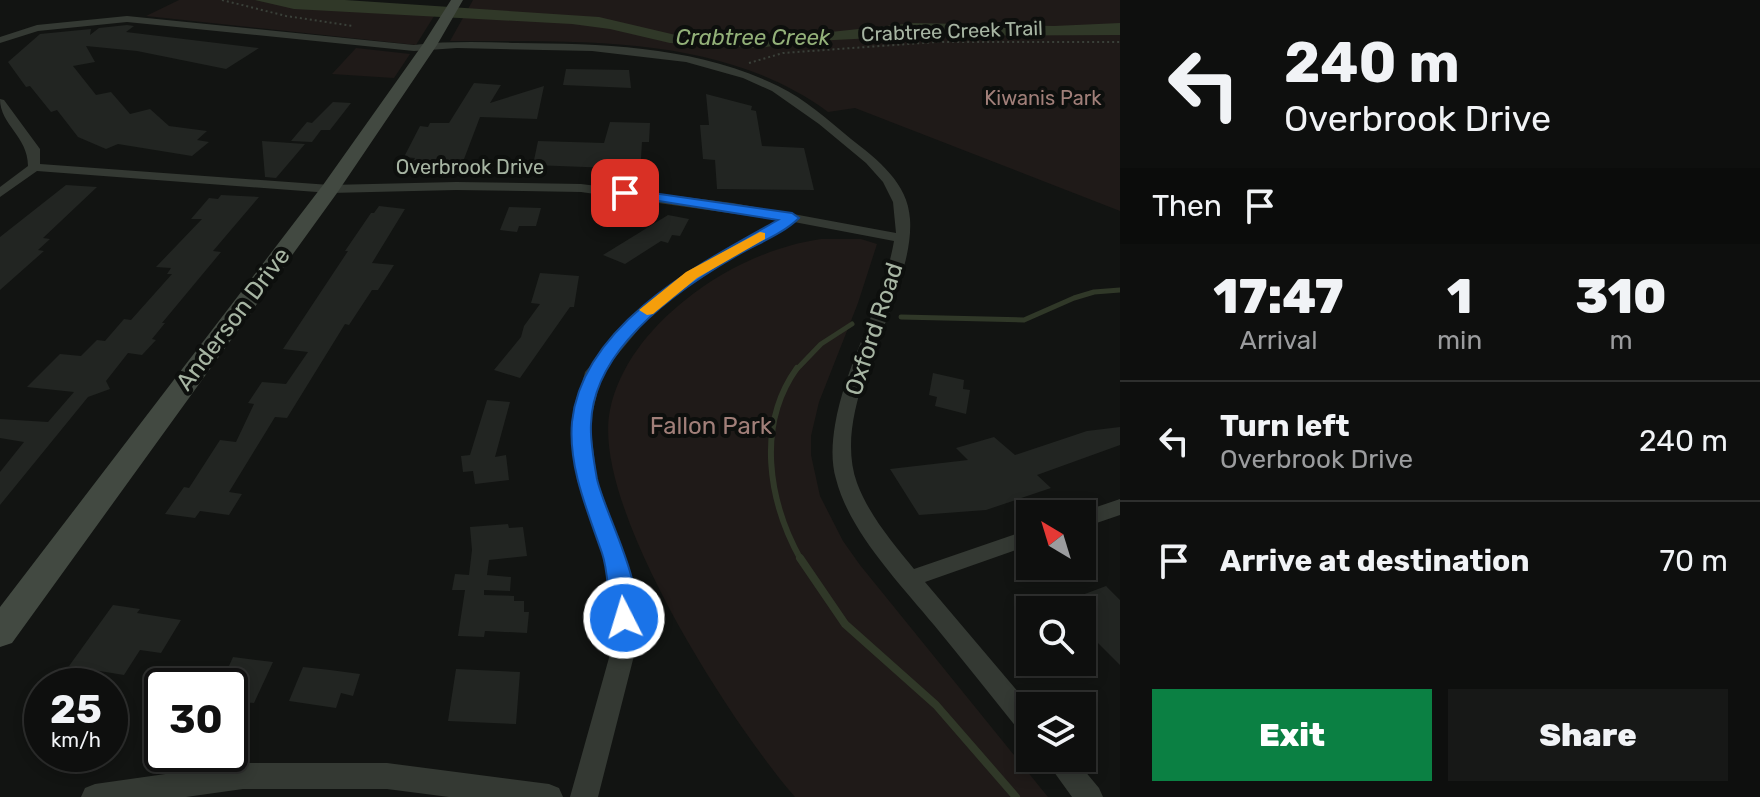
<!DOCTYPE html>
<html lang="en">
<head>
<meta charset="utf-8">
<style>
  :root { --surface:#0e0f0e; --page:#171817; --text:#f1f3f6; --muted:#9b9c9e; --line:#2e2f2e; --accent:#0b8043 }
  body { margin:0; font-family:Rubik,sans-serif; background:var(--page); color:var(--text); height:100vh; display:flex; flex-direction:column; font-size:30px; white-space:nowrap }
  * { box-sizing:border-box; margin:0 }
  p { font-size:26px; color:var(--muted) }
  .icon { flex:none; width:44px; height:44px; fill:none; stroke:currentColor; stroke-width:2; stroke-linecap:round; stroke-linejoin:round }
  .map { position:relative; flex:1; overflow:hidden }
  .sheet { display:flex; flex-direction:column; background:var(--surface); width:640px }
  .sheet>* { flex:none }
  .top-card { background:#0e0f0e; color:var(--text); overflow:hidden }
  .needle { width:52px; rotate:322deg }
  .fabs { position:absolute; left:1016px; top:500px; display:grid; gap:16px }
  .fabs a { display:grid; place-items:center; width:80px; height:80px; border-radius:0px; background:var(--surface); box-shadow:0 4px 12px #0003,0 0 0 2px var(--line); font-size:40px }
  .speed { position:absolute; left:24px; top:668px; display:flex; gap:16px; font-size:40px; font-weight:700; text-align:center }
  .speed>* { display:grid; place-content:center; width:104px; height:104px; border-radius:50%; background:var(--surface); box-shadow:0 4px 12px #0003,0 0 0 2px var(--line); line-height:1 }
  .speed small { font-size:20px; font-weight:400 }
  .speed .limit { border:4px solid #111; border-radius:12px; background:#fff; color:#111 }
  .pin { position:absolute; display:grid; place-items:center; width:68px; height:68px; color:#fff; margin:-34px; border-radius:16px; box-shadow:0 4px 12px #0006 }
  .me { position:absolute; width:88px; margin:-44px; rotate:355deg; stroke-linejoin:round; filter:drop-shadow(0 0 6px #0008) }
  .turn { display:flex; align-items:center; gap:28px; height:168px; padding:0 32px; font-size:36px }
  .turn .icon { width:104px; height:104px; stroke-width:2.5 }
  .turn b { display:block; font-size:56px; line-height:68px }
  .then { display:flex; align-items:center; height:76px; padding:0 32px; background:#0003; gap:16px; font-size:30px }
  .eta { display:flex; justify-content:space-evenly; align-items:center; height:136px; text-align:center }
  .eta b { font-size:48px; font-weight:800; line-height:56px }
  .cta { display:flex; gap:16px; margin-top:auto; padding:16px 32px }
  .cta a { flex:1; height:92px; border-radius:0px; background:var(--accent); color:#fff; font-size:32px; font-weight:800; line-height:92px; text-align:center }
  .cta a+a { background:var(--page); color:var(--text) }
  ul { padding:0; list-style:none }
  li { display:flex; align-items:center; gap:24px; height:120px; padding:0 32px; border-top:2px solid var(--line) }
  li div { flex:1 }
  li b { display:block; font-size:30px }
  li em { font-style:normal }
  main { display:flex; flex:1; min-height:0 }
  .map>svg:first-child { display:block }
  .green { fill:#1f1a18 }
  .water { fill:#303828 }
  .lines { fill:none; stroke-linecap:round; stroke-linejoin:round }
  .stream-far2 { stroke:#303828; stroke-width:5 }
  .stream-far1 { stroke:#303828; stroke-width:6 }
  .stream { stroke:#303828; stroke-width:8 }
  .building { fill:#222522 }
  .path { stroke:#3a4039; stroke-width:2; stroke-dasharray:2 3; stroke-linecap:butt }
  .street { fill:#343933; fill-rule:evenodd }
  .secondary { fill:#424941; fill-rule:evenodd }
  .route { fill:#1a73e8; stroke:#114b97; stroke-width:2 }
  .slow { fill:#f59e0b }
  .labels { text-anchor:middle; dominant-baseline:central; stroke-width:8; stroke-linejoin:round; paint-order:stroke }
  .far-street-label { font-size:20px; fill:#a7b5a3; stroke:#0d0f0d }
  .far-park-label { font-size:20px; fill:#a17f79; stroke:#0d0f0d }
  .far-water-label { font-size:22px; font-style:italic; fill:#93b179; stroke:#0d0f0d }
  .street-label { font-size:24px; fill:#a7b5a3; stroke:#0d0f0d }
  .park-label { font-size:24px; fill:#a17f79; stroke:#0d0f0d }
</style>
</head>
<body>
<main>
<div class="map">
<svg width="1120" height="797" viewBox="0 0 1120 797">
  <rect width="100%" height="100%" fill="#121412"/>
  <!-- green -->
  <path class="green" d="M179,0H309L436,13L416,45L146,16Z
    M473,0H1120V211L855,108L828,112C721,33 576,42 450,41Z
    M356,48L410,54L394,78L332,74Z
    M821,239H861L877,244L858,303L819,402L811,436V455L820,496L843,541L860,565L1048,797H795C732,725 590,505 610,410C619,366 650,328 684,301C722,270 772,246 821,239Z"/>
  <!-- water -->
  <path class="water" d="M255,0H345L599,17L680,36L716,38L803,35L914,23L1054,26L1120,23V35L915,36L794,42L761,48L670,43L610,29L572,24L294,9Z"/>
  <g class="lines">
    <!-- stream-far2 -->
    <path class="stream-far2" d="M901,317L1024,320L1074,298L1094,292L1120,290
      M796,370L821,344L852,324"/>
    <!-- stream-far1 -->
    <path class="stream-far1" d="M797,368C756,425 768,501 801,560"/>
    <!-- stream -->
    <path class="stream" d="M800,558L845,624L936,705L1016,797"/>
  </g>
  <!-- building -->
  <path class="building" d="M127,25L134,26L126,32L259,48L226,69L137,51L86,46L95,62L73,66L96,95L111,92L130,114L150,109L169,126L207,131L197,140L209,142L192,156L118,144L106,149L78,137L57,110L51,112L30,86L26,87L8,62L40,34L91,29L90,35L99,28Z
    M566,69L629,70L631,88L563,85Z
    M474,83L501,85L490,103L544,86L537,119L480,117L461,167L412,164L415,158L404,157L420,126L428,127L430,123H449Z
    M706,94L752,106L751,110L756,111L762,146L804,148L814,190L717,189L715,160L703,159L700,125H709Z
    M333,102L351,103L330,130H321L312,142L291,141L307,122L312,123Z
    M610,122L650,123L649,142H642L640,174L610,173L611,168L533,165L538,141L604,143Z
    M262,141L305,144L276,178L265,177Z
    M66,185L97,187L43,238L50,239L38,250L44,251L0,290V237Z
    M221,195L259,197L213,251L221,252L162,323H165L152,339L156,340L142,355L128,353L106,381L110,389L88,397L0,505V472L24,442L0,438V419L48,422L74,392L27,387L60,354L81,356L97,340L105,341L124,319L131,320L172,274H167L171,268L156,267L202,219H191L209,198L218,199Z
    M379,206L405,209L372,263L394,265L378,290H372L349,325L345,324L287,418L275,417L229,492L242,494L229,515L200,511L195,518L165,514L184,487L189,488L220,440L236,442L254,404L248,403L262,382L286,384L308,352L283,349L348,251H345L371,213H374Z
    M509,207L541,208L536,226H519L517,232L500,230Z
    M668,215L689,219L680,236L672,235L668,243L661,241L625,264L603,255Z
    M540,273L579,276L574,307H570L520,378L494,370L521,337L524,326L540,304L531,303Z
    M933,373L964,380L963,389L970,390L966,414L935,406L937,397L929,395Z
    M487,400L510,402L495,457L506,455L509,480L475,484L473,471L463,472L461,456L470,455Z
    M1120,427V445L1037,475L1051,488L986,510L919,515L890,469L968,460L956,448L994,437L1015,455L1087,431Z
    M508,524L509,528L523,527L527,556L489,560L487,575L511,577L510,591L484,590V595L514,596V601H524V612H529L527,633L485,631L484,637L458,636L465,590H452L455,574L469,575L472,550L470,527Z
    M1106,586L1120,600V665L1082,627V610L1045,609Z
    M113,605L140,609L137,613L181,620L161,653L140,650L124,675L69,666Z
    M233,657L273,662L254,703L230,701V686H220Z
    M303,667L330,670L360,674L353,696L341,693L336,708L289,701Z
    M456,669L520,672L516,724L448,721Z"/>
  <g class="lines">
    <!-- path -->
    <path class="path" d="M222,0L286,16L353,26
      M749,63L783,53L936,42H1120"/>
    <!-- street -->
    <path class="street" d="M127,16L414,45C448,41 482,42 517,43C606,44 696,46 778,86C805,99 828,120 851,139C878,160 908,183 910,219C912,249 900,280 891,308C872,360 837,427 857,483C869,515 892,542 914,569L1030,529V545L925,582L1030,706V737L1021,733C992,697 963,660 934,625C900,584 849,531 836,479C831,462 832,443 835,425C846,361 883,305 894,241L794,222L697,278L649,317L602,373L590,423L597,480L631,573L638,640L598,797H570L614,640L609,573L577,480L572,423L585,372L637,311L687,272L779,220L581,192L456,190L330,193L37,171L0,197V187L28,166C28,136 0,125 0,99L4,100L40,149V164L330,185L456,182L581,184L733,203L896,233L893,202L883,182L866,163L819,124L772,91L743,78L686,62L592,51L457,48L414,51L127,22L38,31L0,43V37L37,25Z
      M1120,499V515L1082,528V514H1076Z
      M1044,758H1074L1099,788L1103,797H1072Z
      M243,763H387L549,784L559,788L563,797H449L387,789H243L186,797H81L85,788L95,784Z"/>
    <!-- secondary -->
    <path class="secondary" d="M451,0H463L437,45L337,193L12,643L0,647V607L323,185L423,44Z"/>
  </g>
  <!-- route -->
  <path class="route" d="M625,189L792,213L799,218C783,234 756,244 736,256C677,290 593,348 591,424C590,441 594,462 597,479C605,515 649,591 632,625L624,627L616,625C606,604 610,576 602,553C588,512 568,467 572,422C582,324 701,263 778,220L621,195V190Z"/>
  <!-- slow -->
  <path class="slow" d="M760,232L765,233V239L697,278L653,314L647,315L639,310L686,272Z"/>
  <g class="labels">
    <!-- far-street labels -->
    <g class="far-street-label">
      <text transform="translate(952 31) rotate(-2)">Crabtree Creek Trail</text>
      <text x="470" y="167">Overbrook Drive</text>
    </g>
    <!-- far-park labels -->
    <g class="far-park-label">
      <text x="1043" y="98">Kiwanis Park</text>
    </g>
    <!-- far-water labels -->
    <g class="far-water-label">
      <text x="753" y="37">Crabtree Creek</text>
    </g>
    <!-- street labels -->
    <g class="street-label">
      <text transform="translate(233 319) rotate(-53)">Anderson Drive</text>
      <text transform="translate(874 329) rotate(-72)">Oxford Road</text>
    </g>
    <!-- park labels -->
    <g class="park-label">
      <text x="711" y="426">Fallon Park</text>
    </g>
  </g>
</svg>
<div class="fabs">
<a><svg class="needle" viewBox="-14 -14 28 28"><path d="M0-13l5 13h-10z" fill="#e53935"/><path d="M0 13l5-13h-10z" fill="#9b9c9e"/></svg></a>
<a><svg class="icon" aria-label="search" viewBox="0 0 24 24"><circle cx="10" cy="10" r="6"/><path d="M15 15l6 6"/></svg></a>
<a><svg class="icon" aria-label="layers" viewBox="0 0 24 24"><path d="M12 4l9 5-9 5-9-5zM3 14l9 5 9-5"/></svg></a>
</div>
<div class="speed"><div>25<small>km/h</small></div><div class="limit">30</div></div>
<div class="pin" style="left:625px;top:193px;background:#d93025"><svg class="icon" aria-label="arrive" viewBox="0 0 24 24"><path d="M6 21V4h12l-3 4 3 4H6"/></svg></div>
<svg class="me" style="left:624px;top:618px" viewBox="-20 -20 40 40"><circle r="17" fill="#1a73e8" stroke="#fff" stroke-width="3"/><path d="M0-11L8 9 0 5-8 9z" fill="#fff"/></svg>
</div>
<section class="sheet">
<div class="top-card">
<div class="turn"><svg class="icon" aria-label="left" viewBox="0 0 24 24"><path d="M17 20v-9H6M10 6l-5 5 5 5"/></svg><div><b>240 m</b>Overbrook Drive</div></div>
<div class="then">Then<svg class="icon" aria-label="arrive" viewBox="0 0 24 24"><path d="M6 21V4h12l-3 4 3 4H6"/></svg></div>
</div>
<div class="eta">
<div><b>17:47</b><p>Arrival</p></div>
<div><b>1</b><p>min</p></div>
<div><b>310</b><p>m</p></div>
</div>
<ul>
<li><svg class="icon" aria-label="left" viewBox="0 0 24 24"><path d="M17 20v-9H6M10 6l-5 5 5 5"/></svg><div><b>Turn left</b><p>Overbrook Drive</p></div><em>240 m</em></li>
<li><svg class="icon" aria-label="arrive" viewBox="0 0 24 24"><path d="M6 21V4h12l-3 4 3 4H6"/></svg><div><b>Arrive at destination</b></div><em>70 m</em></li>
</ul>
<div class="cta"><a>Exit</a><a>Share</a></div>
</section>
</main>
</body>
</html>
